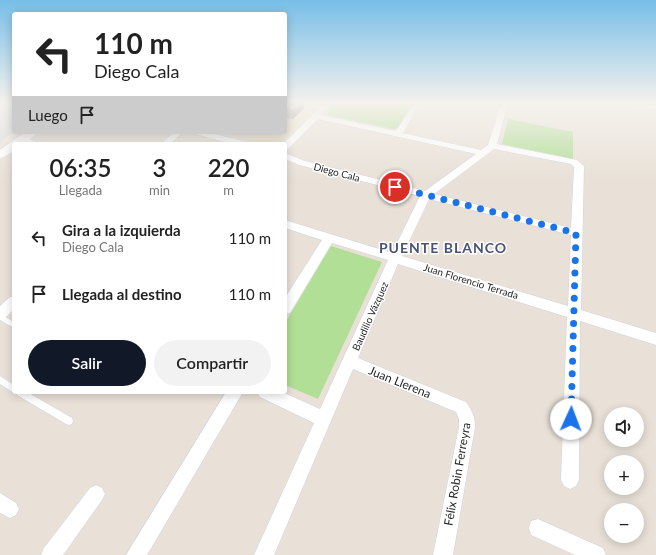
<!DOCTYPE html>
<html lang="es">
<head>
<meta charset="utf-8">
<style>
  :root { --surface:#fff; --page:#f2f2f2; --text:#222; --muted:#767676; --accent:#111827 }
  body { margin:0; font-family:Lato,sans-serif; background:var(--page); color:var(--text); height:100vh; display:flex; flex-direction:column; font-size:15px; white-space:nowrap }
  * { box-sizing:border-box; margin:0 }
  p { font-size:13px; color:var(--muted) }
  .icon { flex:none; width:22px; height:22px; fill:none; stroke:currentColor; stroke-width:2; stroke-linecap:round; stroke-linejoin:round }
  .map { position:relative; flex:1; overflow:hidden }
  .panel { position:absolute; left:12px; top:142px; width:275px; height:252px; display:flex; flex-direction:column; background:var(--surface); border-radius:4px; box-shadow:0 2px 10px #0003 }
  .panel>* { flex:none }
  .top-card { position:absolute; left:12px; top:12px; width:275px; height:122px; border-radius:4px; box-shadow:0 2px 10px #0003; background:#fff; color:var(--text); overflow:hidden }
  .tools { position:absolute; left:604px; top:407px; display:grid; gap:8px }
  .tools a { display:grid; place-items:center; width:40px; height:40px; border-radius:50%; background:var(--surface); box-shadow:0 2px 10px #0003; font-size:20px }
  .pin { position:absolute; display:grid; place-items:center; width:34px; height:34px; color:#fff; margin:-17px; border:2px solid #fff; border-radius:50%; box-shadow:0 1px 4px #0007 }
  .me { position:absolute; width:44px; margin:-22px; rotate:2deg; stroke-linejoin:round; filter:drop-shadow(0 0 3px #0008) }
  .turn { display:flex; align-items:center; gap:14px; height:84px; padding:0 16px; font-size:18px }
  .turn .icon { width:52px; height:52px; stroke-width:2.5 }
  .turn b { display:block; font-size:28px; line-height:34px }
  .then { display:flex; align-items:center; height:38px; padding:0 16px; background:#0003; gap:8px; font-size:15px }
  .eta { display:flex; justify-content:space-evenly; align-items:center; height:68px; text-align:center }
  .eta b { font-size:24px; font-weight:600; line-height:28px }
  .cta { display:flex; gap:8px; margin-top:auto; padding:8px 16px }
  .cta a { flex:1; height:46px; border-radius:24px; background:var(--accent); color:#fff; font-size:16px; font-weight:600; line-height:46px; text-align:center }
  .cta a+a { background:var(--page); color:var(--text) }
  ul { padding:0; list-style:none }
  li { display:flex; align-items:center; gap:12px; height:56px; padding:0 16px }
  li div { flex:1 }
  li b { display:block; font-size:15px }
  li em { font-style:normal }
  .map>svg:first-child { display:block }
  .industrial { fill:#dbd9e1 }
  .education { fill:#ebdec8 }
  .green { fill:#b1df96 }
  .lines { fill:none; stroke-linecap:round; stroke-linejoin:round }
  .service-casing { stroke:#ced2e0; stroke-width:1 }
  .minor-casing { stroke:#ced2e0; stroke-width:1 }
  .secondary-casing { stroke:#ced2e0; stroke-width:1 }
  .service { fill:#fff; fill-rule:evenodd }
  .minor { fill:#fff; fill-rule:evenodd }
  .secondary { fill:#fff; fill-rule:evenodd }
  .wall { fill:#a6a19c }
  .shaded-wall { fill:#87837f }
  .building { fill:#c1bbb5; stroke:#87837f }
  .route { stroke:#1a73e8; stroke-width:7; stroke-dasharray:0 12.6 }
  .labels { text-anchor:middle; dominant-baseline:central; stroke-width:3; stroke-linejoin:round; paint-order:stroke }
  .street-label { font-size:10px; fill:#272727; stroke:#fff }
  .near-street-label { font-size:12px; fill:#272727; stroke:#fff }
  .district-label { font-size:14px; font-weight:bold; letter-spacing:1px; fill:#495375; stroke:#fff }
</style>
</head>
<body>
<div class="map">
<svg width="656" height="555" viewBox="0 0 656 555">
  <rect width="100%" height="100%" fill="#e9e1d8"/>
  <!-- industrial -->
  <path class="industrial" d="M0,103H14L15,132L0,142Z"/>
  <!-- education -->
  <path class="education" d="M285,103L313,109L279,144H262L214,132H285Z"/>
  <!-- green -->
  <path class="green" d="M337,103H415L399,128L393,129L328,115L329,109Z
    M508,119L573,132V159L502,144Z
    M331,246L382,262L318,399L285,385V323Z"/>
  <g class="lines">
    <defs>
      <path id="service" d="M8,103H12L0,108V106Z
        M620,103H627L656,107V109L622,104Z
        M0,314L14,322V328L0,320Z
        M0,376L14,385V392H16L14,393L0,384Z
        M16,392H27L72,418L73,421L72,424L69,425L66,424L17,395Z"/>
      <path id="minor" d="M297,103H309L322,106L325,103H332L321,115L396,131L414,103H420L403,133L481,150L488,145L501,103H508L497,144L577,160L584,166L581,310L656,333V345L580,321L579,480L576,486L570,489L564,486L561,480L567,317L398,264L358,358L466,402C472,411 475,416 475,427L453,555H433L459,427V419L456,412L353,369L274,555H254L314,423L260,397L257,392H282L320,409L388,260L332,243L290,313L285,314V298L322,240L285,228V220L392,253L420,196L299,165L285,159V153L305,161L425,191L476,154L318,119L288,149L285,150V144H283L318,109L297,105ZM494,149L571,164L574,167L571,228L434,194ZM429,199L571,235L568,306L402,256Z
        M174,132H183L170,144H161Z
        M194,132H207L246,142L247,144H233L195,134Z
        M22,137L38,142L39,144C32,144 23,145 18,140L19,138Z
        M14,296V309L5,318L0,319V306L10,297Z
        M226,392H243L147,555H126Z
        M96,485L102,488L105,494L102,500L63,555H41L44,548L90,488Z
        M0,493L16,503L19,509L16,515L10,518L0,513Z
        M538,519L603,548L606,555H575L531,535L529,528L531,521Z"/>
      <path id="secondary" d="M25,132H39L24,144H14V151L0,159V150Z"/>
    </defs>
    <!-- service casing -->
    <use href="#service" class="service-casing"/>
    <!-- minor casing -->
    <use href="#minor" class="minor-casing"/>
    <!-- secondary casing -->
    <use href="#secondary" class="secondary-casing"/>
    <!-- service -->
    <use href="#service" class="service"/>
    <!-- minor -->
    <use href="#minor" class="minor"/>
    <!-- secondary -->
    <use href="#secondary" class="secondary"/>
  </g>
  <!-- wall -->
  <path class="wall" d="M285,103L304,108L293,119L285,118Z
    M238,132H249L247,134Z"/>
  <!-- shaded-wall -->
  <path class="shaded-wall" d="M300,103H304V108L293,119L292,110Z"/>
  <!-- building -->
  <path class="building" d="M285,103H300L292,110L285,108Z"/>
  <!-- sky -->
  <linearGradient id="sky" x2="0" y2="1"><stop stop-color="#77bee8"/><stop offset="0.57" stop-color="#f5f2ed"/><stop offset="1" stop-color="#f5f2ed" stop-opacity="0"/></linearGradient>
  <rect width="656" height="180" fill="url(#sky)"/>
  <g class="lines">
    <!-- route -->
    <path class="route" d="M395,187L576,233L571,419"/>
  </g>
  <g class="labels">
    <!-- street labels -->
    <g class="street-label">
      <text transform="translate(337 172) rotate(15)">Diego Cala</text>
      <text transform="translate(471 281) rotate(17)">Juan Florencio Terrada</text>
      <text transform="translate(370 316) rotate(-66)">Baudilio Vázquez</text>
    </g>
    <!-- near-street labels -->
    <g class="near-street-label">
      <text transform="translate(400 382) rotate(22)">Juan Llerena</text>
      <text transform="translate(457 474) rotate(-80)">Félix Robin Ferreyra</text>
    </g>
    <!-- district labels -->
    <g class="district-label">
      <text x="443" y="247">PUENTE BLANCO</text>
    </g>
  </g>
</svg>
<div class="tools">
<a><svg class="icon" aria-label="sound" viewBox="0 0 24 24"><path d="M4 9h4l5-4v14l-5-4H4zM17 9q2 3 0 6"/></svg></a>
<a>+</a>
<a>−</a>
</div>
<div class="pin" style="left:395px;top:187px;background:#d93025"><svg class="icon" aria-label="arrive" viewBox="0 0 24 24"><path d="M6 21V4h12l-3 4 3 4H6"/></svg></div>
<svg class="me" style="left:571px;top:419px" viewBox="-20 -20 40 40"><circle r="19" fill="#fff"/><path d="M0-13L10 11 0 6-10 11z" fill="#1a73e8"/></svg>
<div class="top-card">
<div class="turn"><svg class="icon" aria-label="left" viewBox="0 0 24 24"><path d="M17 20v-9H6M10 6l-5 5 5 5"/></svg><div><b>110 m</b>Diego Cala</div></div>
<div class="then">Luego<svg class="icon" aria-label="arrive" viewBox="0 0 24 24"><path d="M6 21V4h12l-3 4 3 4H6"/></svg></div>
</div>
<section class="panel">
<div class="eta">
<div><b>06:35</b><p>Llegada</p></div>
<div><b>3</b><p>min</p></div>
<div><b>220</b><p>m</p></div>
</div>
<ul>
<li><svg class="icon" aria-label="left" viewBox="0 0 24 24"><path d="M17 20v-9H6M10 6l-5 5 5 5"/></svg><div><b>Gira a la izquierda</b><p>Diego Cala</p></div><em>110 m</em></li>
<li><svg class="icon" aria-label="arrive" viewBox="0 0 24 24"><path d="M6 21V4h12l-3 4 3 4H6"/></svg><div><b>Llegada al destino</b></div><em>110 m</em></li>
</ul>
<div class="cta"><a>Salir</a><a>Compartir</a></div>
</section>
</div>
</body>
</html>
